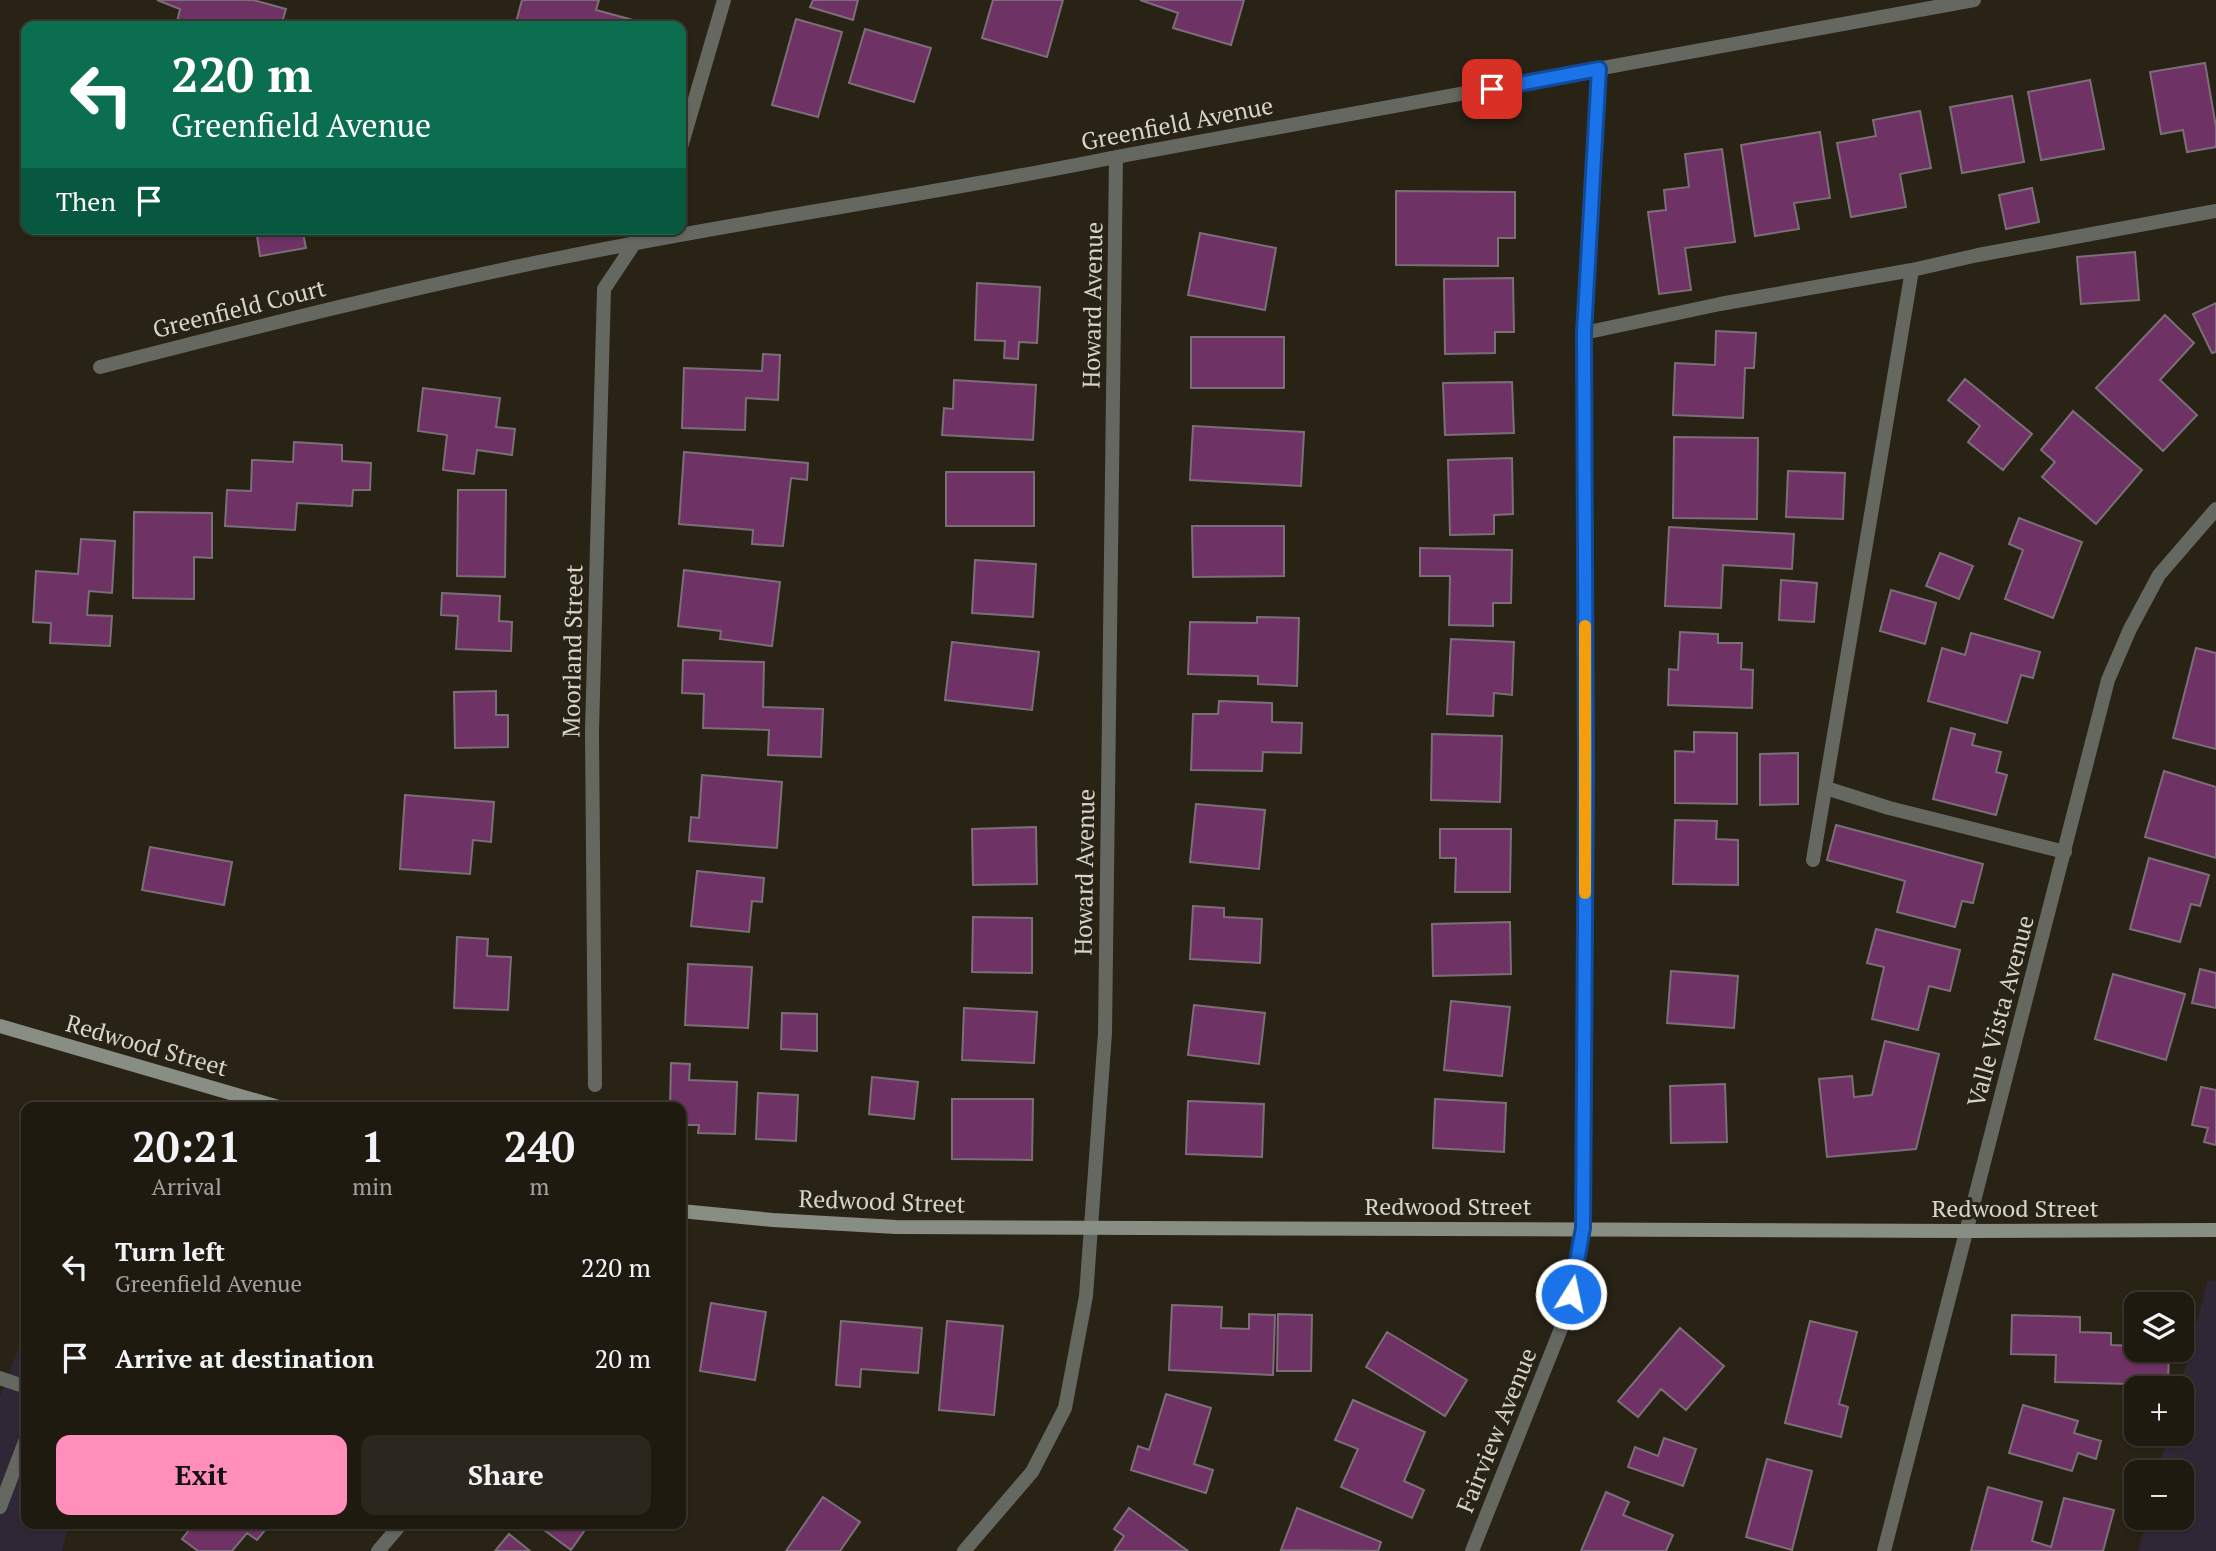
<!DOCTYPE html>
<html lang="en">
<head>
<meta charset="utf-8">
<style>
  :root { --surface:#1f1a10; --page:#2c271e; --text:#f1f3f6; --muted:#a1a19f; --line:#3c3830; --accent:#ff8eba }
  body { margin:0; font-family:"PT Serif",serif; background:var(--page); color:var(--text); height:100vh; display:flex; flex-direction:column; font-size:26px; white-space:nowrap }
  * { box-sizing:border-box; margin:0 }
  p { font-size:23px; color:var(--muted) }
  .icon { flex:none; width:38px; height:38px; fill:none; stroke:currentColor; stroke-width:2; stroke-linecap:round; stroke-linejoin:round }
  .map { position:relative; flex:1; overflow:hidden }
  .sheet { position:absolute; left:21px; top:1102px; width:665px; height:427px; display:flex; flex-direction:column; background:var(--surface); border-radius:14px; box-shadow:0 2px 5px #0004,0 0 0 2px var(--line) }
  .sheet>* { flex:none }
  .hud { position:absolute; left:21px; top:21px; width:665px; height:214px; border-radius:14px; box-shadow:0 2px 5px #0004,0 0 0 2px var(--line); background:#0b6e4f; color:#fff; overflow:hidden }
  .fabs { position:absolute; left:2124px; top:1292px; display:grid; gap:14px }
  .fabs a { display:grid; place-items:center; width:70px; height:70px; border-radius:14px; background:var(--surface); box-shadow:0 2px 5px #0004,0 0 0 2px var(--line); font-size:35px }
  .pin { position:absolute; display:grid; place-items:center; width:60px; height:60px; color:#fff; margin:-30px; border-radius:14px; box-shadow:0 4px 10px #0006 }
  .me { position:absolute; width:77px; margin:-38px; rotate:10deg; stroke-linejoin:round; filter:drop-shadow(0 0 5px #0008) }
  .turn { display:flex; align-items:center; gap:24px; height:147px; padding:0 35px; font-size:32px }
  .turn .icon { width:91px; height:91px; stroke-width:2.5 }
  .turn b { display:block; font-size:49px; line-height:60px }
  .then { display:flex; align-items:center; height:66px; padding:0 35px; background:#0003; gap:14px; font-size:26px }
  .eta { display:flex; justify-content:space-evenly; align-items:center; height:119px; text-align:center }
  .eta b { font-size:42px; font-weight:700; line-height:49px }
  .primary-button { display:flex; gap:14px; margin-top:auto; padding:14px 35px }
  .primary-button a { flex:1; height:80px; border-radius:14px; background:var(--accent); color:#111; font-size:28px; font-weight:700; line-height:80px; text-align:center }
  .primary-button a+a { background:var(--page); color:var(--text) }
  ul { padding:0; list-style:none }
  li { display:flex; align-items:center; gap:21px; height:91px; padding:0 35px }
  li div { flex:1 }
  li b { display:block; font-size:26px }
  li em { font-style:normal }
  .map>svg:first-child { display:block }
  .commercial { fill:#302736 }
  .building { fill:#6f3264; stroke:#7c6e78; stroke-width:2 }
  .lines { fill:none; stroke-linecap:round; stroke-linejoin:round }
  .service { stroke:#646861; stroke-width:14 }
  .minor { stroke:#646861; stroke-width:14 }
  .secondary { stroke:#898e84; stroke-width:14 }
  .route-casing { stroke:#114b97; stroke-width:18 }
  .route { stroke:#1a73e8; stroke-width:12 }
  .slow { stroke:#f59e0b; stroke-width:12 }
  .labels { text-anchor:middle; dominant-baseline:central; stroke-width:6; stroke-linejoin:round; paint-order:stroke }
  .street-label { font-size:24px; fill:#d7d4cb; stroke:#292316 }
</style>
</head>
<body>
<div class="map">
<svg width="2216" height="1551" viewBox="0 0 2216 1551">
  <rect width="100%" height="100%" fill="#292316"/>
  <!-- commercial -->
  <path class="commercial" d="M2208,1280L2216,1281V1551H2138L2147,1517H2182V1472H2158L2168,1433H2182V1388H2180Z
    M18,1350L26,1351V1524H69L62,1551H0V1397Z"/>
  <!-- building -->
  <path class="building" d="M157,0H253L286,9L281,26H176L180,9Z
    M522,0H599L596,10L633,20L631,26H515Z
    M813,0H858L853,20L810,7Z
    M993,0H1063L1047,57L982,38Z
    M1140,0H1244L1231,45L1173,28L1178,13Z
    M796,19L842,32L818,117L772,105Z
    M865,29L931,48L914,102L849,83Z
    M2205,63L2216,127V147L2187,152L2183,130L2161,134L2150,72Z
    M2090,80L2104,149L2041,160L2028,92Z
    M2012,96L2024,162L1962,173L1950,107Z
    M1920,111L1931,168L1900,174L1906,207L1851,217L1837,143L1876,136L1873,120Z
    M1820,132L1830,198L1794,203L1799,229L1755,236L1741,145Z
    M1722,149L1735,242L1685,248L1691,290L1659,294L1648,212L1666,210L1664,190L1689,187L1685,154Z
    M2032,188L2039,222L2006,229L1999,195Z
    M1396,191L1515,192V238H1498V266L1396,265Z
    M140,229H191L190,236L140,235Z
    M256,229H327L303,233L306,248L260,256Z
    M1200,233L1276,248L1265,310L1188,295Z
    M2135,252L2139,300L2081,304L2077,257Z
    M1513,278L1514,332H1495V353L1445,354L1444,279Z
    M977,283L1040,287L1037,343L1019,342L1018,359L1004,358L1005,341L975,340Z
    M2216,303V352L2212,353L2193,314Z
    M2165,315L2194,343L2160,380L2197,415L2163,451L2096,388Z
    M1716,331L1756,333L1754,368H1745L1743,418L1673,415L1675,363L1715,365Z
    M1191,337H1284V388H1191Z
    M763,354L780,355L778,400L746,398L745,430L682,428L684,368L762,371Z
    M1965,379L2032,434L2003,470L1968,442L1980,426L1948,400Z
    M954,380L1036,385L1033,440L942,435L944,408L953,409Z
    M1512,382L1514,433L1445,435L1443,383Z
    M423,388L500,398L496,427L515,429L512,455L477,450L474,474L443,470L447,435L418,431Z
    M2073,411L2142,470L2096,524L2042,477L2055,462L2041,450Z
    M1193,426L1304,432L1301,486L1190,480Z
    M1674,437L1758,438L1757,519L1673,518Z
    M294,442L342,445V461L371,463L370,490H353L352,506L297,503L295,530L225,526L227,490L251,491L252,460L293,462Z
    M684,452L808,463L807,480L791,478L783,546L752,544L753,530L679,524Z
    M1512,458L1513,514L1494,515V534L1450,535L1448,460Z
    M1788,471L1845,473L1843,519L1786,517Z
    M946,472H1034V526H946Z
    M458,490H506L505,577L457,576Z
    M134,512L212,513V558L194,557V599L133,598Z
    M2019,518L2082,542L2053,618L2005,599L2023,550L2009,544Z
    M1192,526H1284V576L1193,577Z
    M1669,527L1794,534L1792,569L1723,565L1721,608L1665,606Z
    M81,539L115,541L112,593L89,591L87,615L112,616L110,646L50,643L51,623L33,622L36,571L78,574Z
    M1420,548L1512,550L1511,603H1493V626L1449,625L1450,576H1420Z
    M1940,553L1973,566L1959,599L1926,586Z
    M975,560L1036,564L1033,617L972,613Z
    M684,570L780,582L772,646L720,639L721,631L678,626Z
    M1781,580L1817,583L1814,622L1779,620Z
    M1891,590L1936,603L1925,644L1880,631Z
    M442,593L500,596L499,621L512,622L511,651L456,649L458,616L441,615Z
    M1257,617L1299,618L1297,686L1258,684V676L1188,674L1190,622L1257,623Z
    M1680,632L1718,634V643H1742L1741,669L1753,670L1752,708L1668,705L1669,669L1678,670Z
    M1971,633L2040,652L2033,678L2021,675L2007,723L1928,701L1942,648L1965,655Z
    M1451,639L1514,642L1512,695L1494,693L1493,716L1447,714Z
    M952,642L1039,652L1032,710L945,700Z
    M2196,648L2216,653V749L2173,738Z
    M683,660L764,662L763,707L823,709L821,757L768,755L769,730L703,728L704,694L682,693Z
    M496,691V715H508V747L455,748L454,692Z
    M1219,701L1272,703V722L1302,723L1301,753L1263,752L1262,771L1191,770L1193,714H1218Z
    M1951,728L1975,734L1972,745L2001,752L1996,772L2007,775L1996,815L1933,799Z
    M1694,732L1737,733V804L1675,803V751L1694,752Z
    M1432,734L1502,736L1500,802L1431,800Z
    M1798,753V804L1760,805V754Z
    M2164,771L2216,787V858L2145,837Z
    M702,775L782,782L777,848L689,841L691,817L699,818Z
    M405,795L494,802L491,842L473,840L470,874L400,869Z
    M1196,804L1265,810L1259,869L1190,862Z
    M1675,820L1717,821L1716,839L1738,840V885L1673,884Z
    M1836,825L1983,864L1973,903L1962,901L1955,927L1897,912L1905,881L1827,860Z
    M1036,827L1037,884L973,885L972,829Z
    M1440,829H1511L1510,892H1455L1456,858H1440Z
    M150,847L232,862L224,905L142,890Z
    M2149,858L2209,875L2200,906L2191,904L2180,942L2130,929Z
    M697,871L764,878L762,902L752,901L749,932L691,926Z
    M1193,906L1224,908V917L1262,919L1260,963L1190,959Z
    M973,917L1032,918V973L972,972Z
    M1510,922L1511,974L1433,976L1432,924Z
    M1876,929L1960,950L1950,991L1929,986L1918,1030L1872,1019L1884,967L1867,963Z
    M457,937L488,939L487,956L511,957L508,1010L454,1008Z
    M688,964L752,967L748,1028L685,1025Z
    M2200,969L2216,973V1008L2192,1003Z
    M1671,971L1738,976L1734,1028L1667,1023Z
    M2113,974L2185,994L2166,1060L2095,1039Z
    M1451,1001L1510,1007L1502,1076L1444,1070Z
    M1194,1005L1265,1013L1259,1064L1188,1055Z
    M964,1008L1037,1012L1034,1063L962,1060Z
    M782,1013L817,1014V1051L781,1049Z
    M1885,1041L1939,1054L1916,1149L1827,1157L1819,1079L1852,1076L1854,1097L1872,1095Z
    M671,1063L690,1064L689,1080L737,1082L735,1134L698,1133L699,1125H681V1108H670Z
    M872,1077L918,1082L914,1119L869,1114Z
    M1725,1084L1727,1142L1671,1143L1670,1086Z
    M2201,1087L2216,1090V1145L2204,1142L2208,1128L2192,1125Z
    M758,1093L798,1095L796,1141L756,1139Z
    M952,1099H1033L1032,1160L952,1159Z
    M1435,1099L1506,1103L1504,1152L1433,1148Z
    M1188,1101L1264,1104L1262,1157L1186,1154Z
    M711,1303L766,1312L755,1380L700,1371Z
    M1172,1305L1222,1307L1221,1328L1249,1329V1314L1275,1315L1273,1375L1169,1370Z
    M1278,1314L1312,1315L1311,1371H1277Z
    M2012,1315L2080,1317V1332L2111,1333V1345L2137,1346V1349H2169L2168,1385L2055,1382L2056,1355L2011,1354Z
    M841,1321L922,1328L918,1373L861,1369L860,1387L836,1385Z
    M947,1321L1003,1326L994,1415L939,1410Z
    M1810,1321L1857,1332L1839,1404L1848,1407L1841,1437L1785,1423Z
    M1680,1328L1724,1366L1686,1410L1661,1389L1638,1417L1618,1401Z
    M1387,1332L1467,1380L1445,1416L1366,1367Z
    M1166,1394L1211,1408L1194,1464L1213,1470L1206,1493L1131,1470L1138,1446L1149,1450Z
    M1353,1400L1425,1432L1404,1481L1424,1490L1412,1518L1341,1487L1358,1449L1335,1440Z
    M2023,1405L2078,1421L2074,1433L2101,1441L2096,1459L2078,1453L2072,1471L2009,1453Z
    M1664,1438L1696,1449L1683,1486L1628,1467L1635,1447L1658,1456Z
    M1767,1459L1812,1471L1792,1550L1746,1537Z
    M1988,1487L2042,1502L2032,1541L2051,1547L2064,1498L2114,1510L2103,1551H1971Z
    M1606,1492L1629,1502L1623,1515L1673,1535L1666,1551H1581Z
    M823,1497L860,1522L840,1551H786Z
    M1129,1508L1188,1551H1114L1124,1536L1114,1529Z
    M1297,1508L1381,1542L1378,1551L1281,1550Z
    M194,1524H270L257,1540L247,1533L232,1551H198L182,1539Z
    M536,1524H589L571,1550Z
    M509,1534L530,1551H495Z"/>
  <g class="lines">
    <!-- service -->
    <path class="service" d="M1584,333L1720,304L1912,270L1978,255L2216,211
      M1826,788L1889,808L2065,852
      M1813,860L1912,270
      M0,1378L26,1387
      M0,1507L26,1439"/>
    <!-- minor -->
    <path class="minor" d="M681,147L724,0
      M100,367C252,328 404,289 559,258C744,220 931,195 1116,157L1974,0
      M595,1085L592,731L604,289L644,229
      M378,1551L401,1524
      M964,1551L1032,1472L1065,1408L1086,1296L1105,1033L1116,157
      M1472,1551L1566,1316L1583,1228L1586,774L1584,333L1599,70
      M1884,1551L2108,680L2130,629L2159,575L2216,509"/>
    <!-- secondary -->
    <path class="secondary" d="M0,1026L282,1108
      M681,1211L773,1220L896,1227L1966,1231L2216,1230"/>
  </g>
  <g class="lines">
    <defs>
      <path id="route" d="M1492,89L1599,69L1584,333L1586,774L1583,1228L1571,1294"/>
    </defs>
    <!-- route casing -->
    <use href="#route" class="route-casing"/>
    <!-- route -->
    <use href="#route" class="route"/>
    <!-- slow -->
    <path class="slow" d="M1585,893V626"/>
  </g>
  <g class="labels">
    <!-- street labels -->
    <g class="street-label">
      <text transform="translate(1177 123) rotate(-11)">Greenfield Avenue</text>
      <text transform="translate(1092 305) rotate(-89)">Howard Avenue</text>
      <text transform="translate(239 308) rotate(-14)">Greenfield Court</text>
      <text transform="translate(572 651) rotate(-89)">Moorland Street</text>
      <text transform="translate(1084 872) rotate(-89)">Howard Avenue</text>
      <text transform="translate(2000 1011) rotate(-75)">Valle Vista Avenue</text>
      <text transform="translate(147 1045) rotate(16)">Redwood Street</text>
      <text transform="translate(882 1201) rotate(2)">Redwood Street</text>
      <text x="1448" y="1206">Redwood Street</text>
      <text x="2015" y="1208">Redwood Street</text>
      <text transform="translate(1496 1430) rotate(-68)">Fairview Avenue</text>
    </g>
  </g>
</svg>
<div class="fabs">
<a><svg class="icon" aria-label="layers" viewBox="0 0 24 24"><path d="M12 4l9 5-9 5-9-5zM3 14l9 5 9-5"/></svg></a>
<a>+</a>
<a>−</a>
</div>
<div class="pin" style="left:1492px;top:89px;background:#d93025"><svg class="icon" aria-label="arrive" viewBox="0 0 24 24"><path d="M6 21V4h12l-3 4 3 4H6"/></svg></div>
<svg class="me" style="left:1571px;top:1294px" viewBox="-20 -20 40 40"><circle r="17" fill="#1a73e8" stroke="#fff" stroke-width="3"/><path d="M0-11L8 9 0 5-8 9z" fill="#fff"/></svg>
<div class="hud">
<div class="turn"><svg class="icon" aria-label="left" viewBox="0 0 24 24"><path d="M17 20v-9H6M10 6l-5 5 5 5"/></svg><div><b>220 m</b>Greenfield Avenue</div></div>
<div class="then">Then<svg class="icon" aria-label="arrive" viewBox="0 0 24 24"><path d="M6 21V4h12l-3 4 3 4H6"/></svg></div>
</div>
<section class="sheet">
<div class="eta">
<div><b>20:21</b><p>Arrival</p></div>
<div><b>1</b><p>min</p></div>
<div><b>240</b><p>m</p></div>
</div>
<ul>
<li><svg class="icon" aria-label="left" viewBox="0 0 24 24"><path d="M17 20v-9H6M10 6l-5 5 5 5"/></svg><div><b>Turn left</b><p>Greenfield Avenue</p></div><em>220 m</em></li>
<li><svg class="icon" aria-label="arrive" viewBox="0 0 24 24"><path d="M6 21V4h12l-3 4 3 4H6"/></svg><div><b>Arrive at destination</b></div><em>20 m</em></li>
</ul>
<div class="primary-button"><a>Exit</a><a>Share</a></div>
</section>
</div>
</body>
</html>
